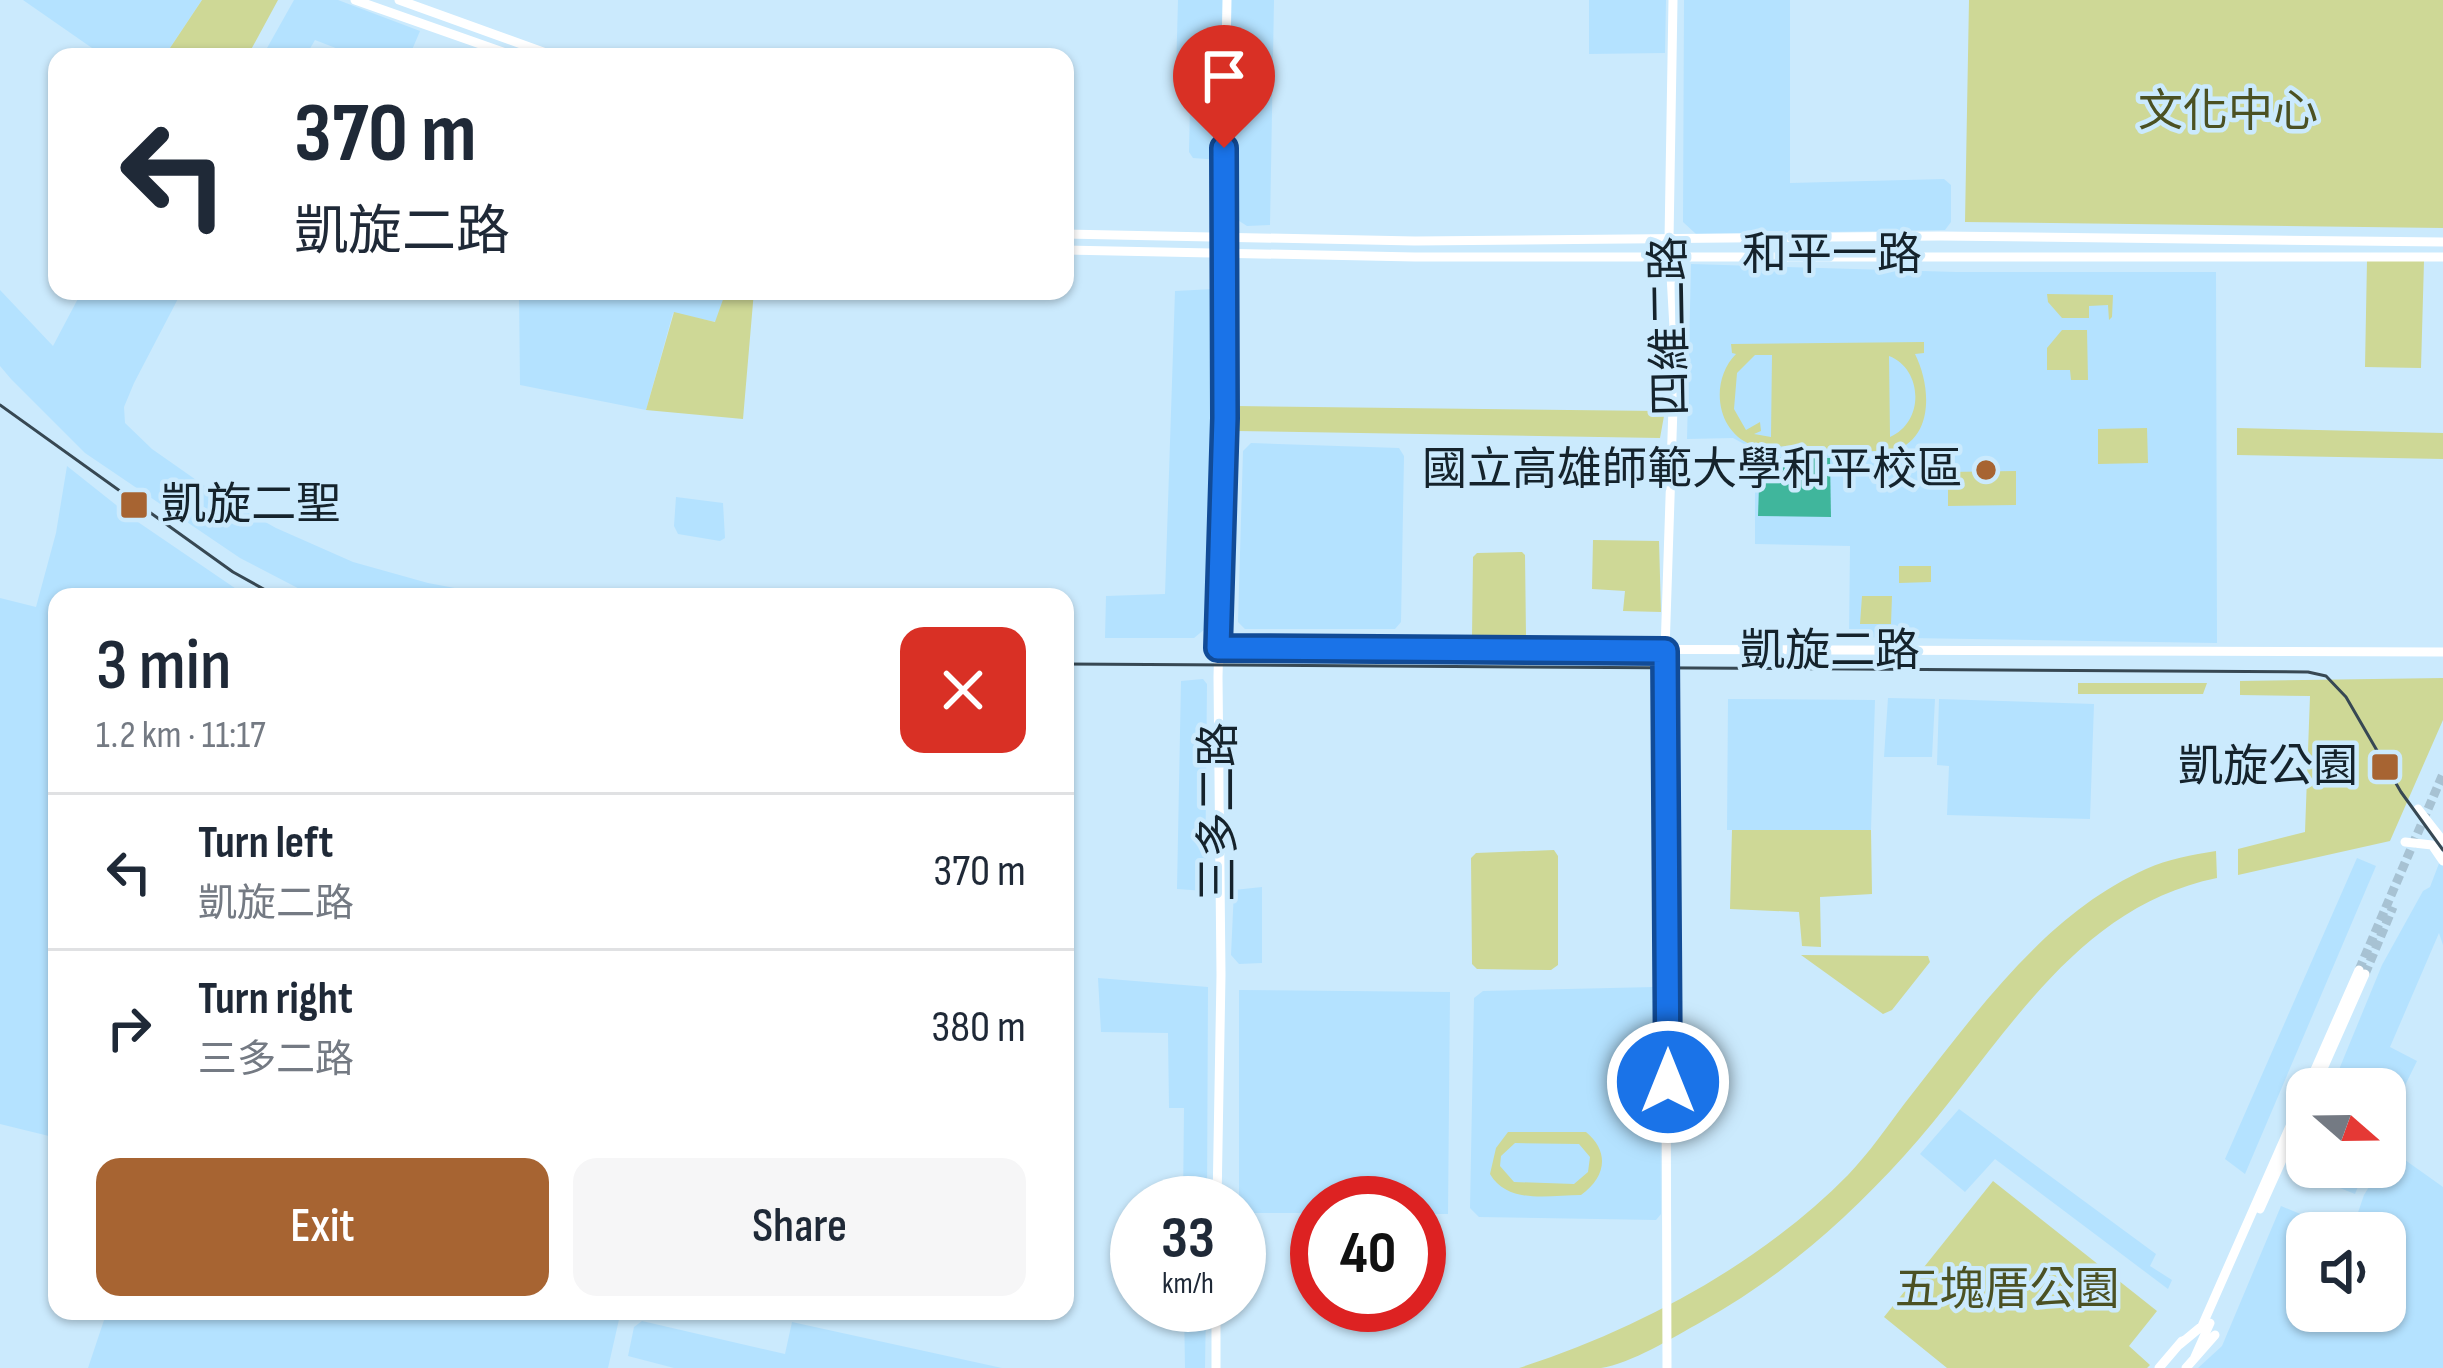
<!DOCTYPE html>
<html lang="en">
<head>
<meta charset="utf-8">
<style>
  :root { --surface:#fff; --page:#f6f6f7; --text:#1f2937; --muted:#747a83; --line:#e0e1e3; --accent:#a76432 }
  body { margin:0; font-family:"Sofia Sans Condensed","Noto Sans TC",sans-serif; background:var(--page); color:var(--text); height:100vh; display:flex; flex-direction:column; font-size:45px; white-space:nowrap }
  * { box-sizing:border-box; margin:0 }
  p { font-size:39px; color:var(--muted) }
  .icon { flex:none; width:66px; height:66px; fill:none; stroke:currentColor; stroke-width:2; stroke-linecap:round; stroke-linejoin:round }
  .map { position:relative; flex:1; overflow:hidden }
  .sheet { position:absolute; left:48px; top:588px; width:1026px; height:732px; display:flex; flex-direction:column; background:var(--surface); border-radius:24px; box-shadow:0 3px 9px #0004 }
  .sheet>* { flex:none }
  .guide { position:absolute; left:48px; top:48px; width:1026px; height:252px; border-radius:24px; box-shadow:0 3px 9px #0004; background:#fff; color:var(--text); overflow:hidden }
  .needle { width:78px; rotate:110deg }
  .controls { position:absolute; left:2286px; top:1068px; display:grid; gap:24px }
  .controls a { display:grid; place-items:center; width:120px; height:120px; border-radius:24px; background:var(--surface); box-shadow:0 3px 9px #0004; font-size:60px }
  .speed { position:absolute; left:1110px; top:1176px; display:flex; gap:24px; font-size:60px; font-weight:700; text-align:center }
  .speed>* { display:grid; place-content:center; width:156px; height:156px; border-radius:50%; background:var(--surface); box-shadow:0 3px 9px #0004; line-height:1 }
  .speed small { font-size:30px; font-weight:400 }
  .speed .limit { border:18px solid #d22; background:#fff; color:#111 }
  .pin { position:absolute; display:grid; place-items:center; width:102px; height:102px; color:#fff; margin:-123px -51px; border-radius:50% 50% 50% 0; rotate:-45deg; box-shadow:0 0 12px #0007 }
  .pin .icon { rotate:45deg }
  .me { position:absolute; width:132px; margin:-66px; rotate:0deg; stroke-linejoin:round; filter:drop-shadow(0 0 9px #0008) }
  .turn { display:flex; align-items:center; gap:42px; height:252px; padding:0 48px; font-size:54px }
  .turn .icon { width:156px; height:156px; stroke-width:2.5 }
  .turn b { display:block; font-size:84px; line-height:102px }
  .round { display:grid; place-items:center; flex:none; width:126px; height:126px; border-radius:24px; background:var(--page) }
  .head { display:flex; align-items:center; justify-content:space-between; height:204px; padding:0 48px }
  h1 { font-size:72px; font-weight:600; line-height:90px }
  .button { display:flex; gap:24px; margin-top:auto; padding:24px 48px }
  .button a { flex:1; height:138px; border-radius:24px; background:var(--accent); color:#fff; font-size:48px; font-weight:600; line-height:138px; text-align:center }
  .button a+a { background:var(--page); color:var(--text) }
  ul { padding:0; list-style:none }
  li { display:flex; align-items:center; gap:36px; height:156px; padding:0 48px; border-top:3px solid var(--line) }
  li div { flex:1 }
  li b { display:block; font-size:45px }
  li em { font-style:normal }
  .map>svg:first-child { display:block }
  .built { fill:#b4e2ff }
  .green { fill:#ced896; fill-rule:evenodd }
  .water { fill:#40b69c }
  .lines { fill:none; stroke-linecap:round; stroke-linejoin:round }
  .minor-tunnel { stroke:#a7c2d3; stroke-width:9; stroke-dasharray:9 4.5; stroke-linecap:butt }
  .minor { stroke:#fff; stroke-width:9 }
  .tram { stroke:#374853; stroke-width:3 }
  .route-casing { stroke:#114b97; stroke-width:30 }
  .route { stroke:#1a73e8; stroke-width:21 }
  .poi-dot { fill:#a76432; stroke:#cbeafd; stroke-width:4.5 }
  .labels { text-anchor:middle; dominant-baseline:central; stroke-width:9; stroke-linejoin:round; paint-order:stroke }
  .park-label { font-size:45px; fill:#4b5123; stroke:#cbeafd }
  .street-label { font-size:45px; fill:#15232c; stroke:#cbeafd }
  .poi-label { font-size:45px; fill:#15232c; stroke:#cbeafd; text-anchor:end }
</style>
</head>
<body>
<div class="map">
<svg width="2443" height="1368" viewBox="0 0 2443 1368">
  <rect width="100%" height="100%" fill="#cbeafd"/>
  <!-- built -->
  <path class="built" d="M23,0H202L164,57H105Z
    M294,0H338L420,31L409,57H359L315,40L305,57H262Z
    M1178,0H1274L1270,225L1247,226L1233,217V161L1193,158L1189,152L1190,108L1176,74Z
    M1589,0H1666L1665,53L1589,54Z
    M1684,0H1790V183L1944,179L1951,185V222L1945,230L1696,234L1683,222Z
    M1691,264L1956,272H2216L2217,643L1849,637L1850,546L1755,544V450L1733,438L1687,439Z
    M1214,289L1211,624L1194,638H1105L1106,596L1165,594L1175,291Z
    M0,290L53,346L82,291H182L134,383L124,407L125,423L152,449L219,496L276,528L353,562L428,583L503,597H315L240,558L85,453L11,379L0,366Z
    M519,291H726L716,322L673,313L646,410L520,385Z
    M1251,443L1399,448L1404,456L1401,622L1395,629H1245L1238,622L1243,451Z
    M67,466L135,520L248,597H57V1138L0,1124V598L36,607L56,533Z
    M676,497L723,503L725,538L720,541L678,534L674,526Z
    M1203,679L1207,684L1205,891L1177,889L1181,681Z
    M1888,698L1935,699L1932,757H1884Z
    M1728,699L1875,700L1871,830H1727Z
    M1939,699L2094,704L2090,819L1947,815L1949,766L1937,765Z
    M2443,853V945L2439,933L2390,1047L2417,1061L2385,1126V1089H2331L2382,965L2423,891L2430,887Z
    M2357,858L2376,866L2245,1174L2225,1159Z
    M1262,887V963L1239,964L1231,955L1234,890Z
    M1098,978L1208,987L1207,1203H1183L1184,1108H1169L1168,1033L1101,1032Z
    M1654,987L1660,993L1661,1214L1656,1220L1479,1217L1470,1208L1474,998L1483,991Z
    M1239,990L1450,992L1448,1214H1419V1203H1317V1213H1239Z
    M1959,1109L2156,1254L2150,1266L2172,1280L2168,1289L1995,1159L1965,1192L1920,1154Z
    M2307,1147V1167H2366L2355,1194L2297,1171Z
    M2391,1150L2443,1187V1368H2198L2222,1346L2281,1206L2346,1233H2307V1311H2385V1233H2351L2364,1195L2381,1167H2385Z
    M1184,1305H1206L1205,1368H1185Z
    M107,1311H603L620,1315L608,1368H88Z
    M642,1321L785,1354L792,1322L1002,1368H674L628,1356L634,1327Z"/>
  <!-- green -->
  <path class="green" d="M202,0H278L247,57H164Z
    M1969,0H2443V228L1965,222Z
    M2367,260L2424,261L2421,368L2365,367Z
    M726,291H754L743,419L646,410L674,312L715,322Z
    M2047,294L2113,295L2112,317L2109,320L2108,305L2089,306V318H2062L2048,302Z
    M2062,330H2087L2088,380H2071L2070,370H2047V348Z
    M1924,342V353L1915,354C1932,388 1934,442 1889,452L1752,445C1715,431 1710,380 1736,354L1732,353L1731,344ZM1755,355H1772L1771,437L1754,434L1761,431L1760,422L1746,430L1734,409L1737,373ZM1889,356C1923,369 1925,422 1890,437Z
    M1237,406L1658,411L1664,416L1660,438L1237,431L1232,426L1233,409Z
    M2147,428L2148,463L2098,464V429Z
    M2237,428L2443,433V459L2237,455Z
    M2016,471V505L1948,506V472Z
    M1593,540L1659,541L1661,612L1623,611L1625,591L1592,589Z
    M1522,552L1525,555L1526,636L1522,640H1476L1472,637L1473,557L1477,553Z
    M1899,566H1931V582L1899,583Z
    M1862,596H1892L1891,624H1860Z
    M2443,678V720L2390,841L2238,875V849L2305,832L2310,696L2240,695V681Z
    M2078,683H2207L2203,694H2078Z
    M1732,830H1871L1872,894L1820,897L1821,947L1802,946L1799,912L1730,909Z
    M1554,850L1558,856V965L1551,970L1477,969L1472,964L1471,858L1476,853Z
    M2216,851L2217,878C2068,908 1998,1053 1904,1156C1843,1223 1780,1278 1701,1322C1674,1337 1630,1364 1601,1368C1575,1368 1546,1368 1519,1368C1639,1329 1759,1265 1848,1175C1869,1153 1887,1127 1905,1103C1973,1017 2043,915 2146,869C2168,859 2192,855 2216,851Z
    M1801,955L1928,956L1930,962L1892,1010L1883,1014Z
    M1508,1132H1586C1610,1152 1606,1177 1581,1195C1550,1195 1508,1205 1490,1174L1496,1148ZM1515,1143L1579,1144L1590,1157L1588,1172L1574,1184L1514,1182L1500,1166L1501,1156Z
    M1993,1181L2157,1311L2129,1346L2150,1365L2147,1368H1947L1884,1317Z"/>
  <!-- water -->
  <path class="water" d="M1760,457L1830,458L1831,517L1758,516Z"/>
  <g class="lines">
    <!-- minor-tunnel -->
    <path class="minor-tunnel" d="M2359,970L2443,774
      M2365,974L2393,907"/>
    <!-- minor -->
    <path class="minor" d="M355,0L517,57
      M399,0L557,57
      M1065,234L1415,241L1940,236L2443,242
      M1065,250L1415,257H2443
      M1218,648L2443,652
      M2418,809L2443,841
      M2405,842L2432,845L2443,861
      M2314,1089L2365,974
      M1217,1203L1221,975L1218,677L1225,418L1222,254L1227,0
      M2260,1209L2307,1104
      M2179,1345L2202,1326L2359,970
      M2194,1359L2210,1323
      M1216,1368V1305
      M1667,1368L1665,651L1673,407L1674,328L1669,240L1673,0
      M2159,1368L2182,1341
      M2186,1368L2215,1335"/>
    <!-- tram -->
    <path class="tram" d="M0,405L233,572L278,597
      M1065,664L2308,672L2326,676L2346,697L2401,792L2443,850"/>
  </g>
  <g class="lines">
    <defs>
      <path id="route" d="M1224,148L1225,418L1218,648L1665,651L1668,1082"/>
    </defs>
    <!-- route casing -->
    <use href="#route" class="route-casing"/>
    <!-- route -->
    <use href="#route" class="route"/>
  </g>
  <!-- markers -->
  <g class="poi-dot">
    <circle cx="1986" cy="470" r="12"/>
    <rect x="119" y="490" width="30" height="30" rx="6"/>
    <rect x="2370" y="752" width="30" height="30" rx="6"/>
  </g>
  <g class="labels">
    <!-- park labels -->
    <g class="park-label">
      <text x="2228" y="112">文化中心</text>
      <text x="2007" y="1290">五塊厝公園</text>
    </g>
    <!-- street labels -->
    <g class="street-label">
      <text x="1832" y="255">和平一路</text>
      <text transform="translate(1671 326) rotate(-91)">四維二路</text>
      <text x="1830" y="651">凱旋二路</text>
      <text transform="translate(1219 812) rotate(-90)">三多二路</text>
    </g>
    <!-- poi labels -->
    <g class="poi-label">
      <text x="1962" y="470">國立高雄師範大學和平校區</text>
      <text x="161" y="505" text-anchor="start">凱旋二聖</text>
      <text x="2358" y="767">凱旋公園</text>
    </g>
  </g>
</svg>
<div class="controls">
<a><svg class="needle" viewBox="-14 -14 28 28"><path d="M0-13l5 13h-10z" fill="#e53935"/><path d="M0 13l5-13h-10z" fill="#747a83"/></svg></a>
<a><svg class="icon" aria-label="sound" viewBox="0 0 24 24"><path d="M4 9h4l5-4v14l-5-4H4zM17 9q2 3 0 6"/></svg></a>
</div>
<div class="speed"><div>33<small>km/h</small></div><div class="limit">40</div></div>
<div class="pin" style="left:1224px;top:148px;background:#d93025"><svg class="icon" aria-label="arrive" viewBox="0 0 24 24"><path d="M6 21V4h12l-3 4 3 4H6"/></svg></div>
<svg class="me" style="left:1668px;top:1082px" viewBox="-20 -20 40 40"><circle r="17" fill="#1a73e8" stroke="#fff" stroke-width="3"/><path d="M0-11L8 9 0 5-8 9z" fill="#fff"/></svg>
<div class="guide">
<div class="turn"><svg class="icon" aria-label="left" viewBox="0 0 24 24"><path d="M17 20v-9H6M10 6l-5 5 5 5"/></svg><div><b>370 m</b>凱旋二路</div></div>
</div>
<section class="sheet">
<div class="head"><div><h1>3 min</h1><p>1.2 km · 11:17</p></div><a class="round" style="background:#d93025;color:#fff"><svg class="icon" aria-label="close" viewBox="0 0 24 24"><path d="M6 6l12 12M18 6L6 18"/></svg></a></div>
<ul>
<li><svg class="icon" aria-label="left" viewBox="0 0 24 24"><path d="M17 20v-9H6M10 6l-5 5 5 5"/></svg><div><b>Turn left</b><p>凱旋二路</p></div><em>370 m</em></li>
<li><svg class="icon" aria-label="right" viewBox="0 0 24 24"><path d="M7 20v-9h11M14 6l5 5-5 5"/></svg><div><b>Turn right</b><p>三多二路</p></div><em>380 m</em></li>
</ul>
<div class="button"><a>Exit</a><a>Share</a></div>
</section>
</div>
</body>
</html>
